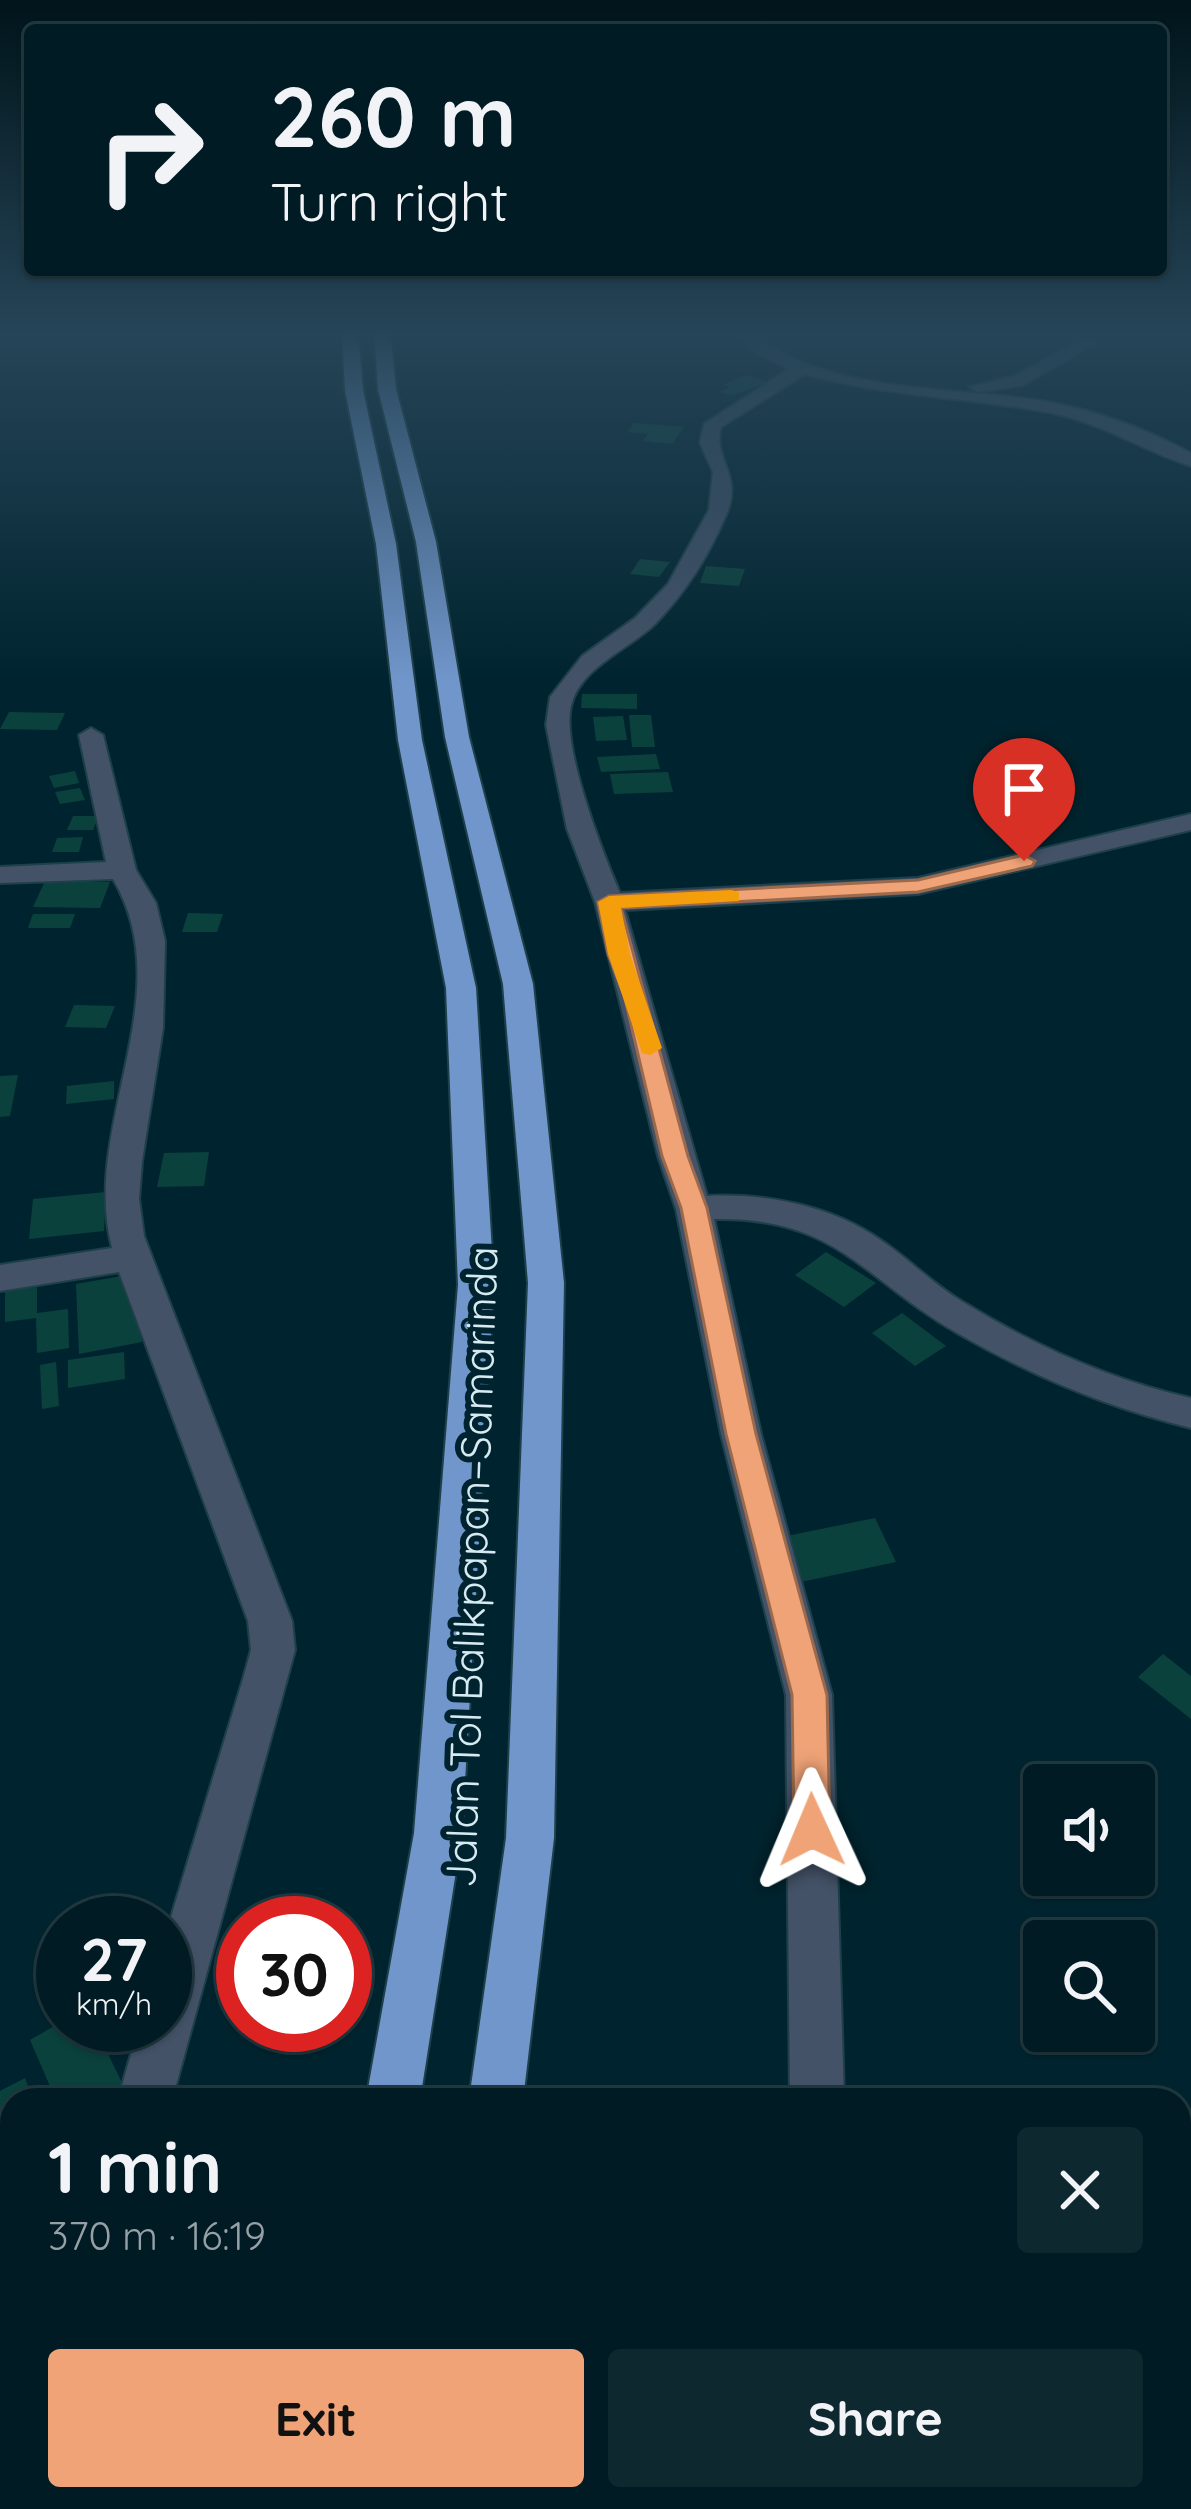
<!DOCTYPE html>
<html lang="en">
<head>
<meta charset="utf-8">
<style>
  :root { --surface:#001b23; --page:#0e2830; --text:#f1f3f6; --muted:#95a1a6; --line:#223941; --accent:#efa377 }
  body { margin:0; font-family:Quicksand,sans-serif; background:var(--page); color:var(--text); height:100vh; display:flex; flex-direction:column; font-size:45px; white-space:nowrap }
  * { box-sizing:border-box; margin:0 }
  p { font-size:39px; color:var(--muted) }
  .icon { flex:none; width:66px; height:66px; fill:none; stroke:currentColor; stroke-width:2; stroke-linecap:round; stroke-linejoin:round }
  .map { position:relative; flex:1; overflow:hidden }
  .sheet { position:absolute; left:0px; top:2088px; width:1191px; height:423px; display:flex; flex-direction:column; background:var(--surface); border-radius:36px 36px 0 0; box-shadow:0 3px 9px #0004,0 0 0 3px var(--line) }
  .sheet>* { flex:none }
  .top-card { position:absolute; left:24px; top:24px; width:1143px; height:252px; border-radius:12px; box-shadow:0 3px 9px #0004,0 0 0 3px var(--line); background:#001b23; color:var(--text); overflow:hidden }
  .fabs { position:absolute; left:1023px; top:1764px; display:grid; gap:24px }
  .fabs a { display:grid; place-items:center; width:132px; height:132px; border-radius:12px; background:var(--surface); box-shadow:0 3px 9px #0004,0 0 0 3px var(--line); font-size:60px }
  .speed { position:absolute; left:36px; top:1896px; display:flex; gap:24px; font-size:60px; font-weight:700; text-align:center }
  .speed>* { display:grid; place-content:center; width:156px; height:156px; border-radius:50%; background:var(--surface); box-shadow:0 3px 9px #0004,0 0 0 3px var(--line); line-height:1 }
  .speed small { font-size:30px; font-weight:400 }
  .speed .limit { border:18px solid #d22; background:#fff; color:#111 }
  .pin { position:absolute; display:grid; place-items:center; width:102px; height:102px; color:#fff; margin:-123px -51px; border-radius:50% 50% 50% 0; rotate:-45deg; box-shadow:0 0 12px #0007 }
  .pin .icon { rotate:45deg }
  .me { position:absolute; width:132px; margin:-66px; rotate:359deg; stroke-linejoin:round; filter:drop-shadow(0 0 9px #0008) }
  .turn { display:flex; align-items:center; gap:42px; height:252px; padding:0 48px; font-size:54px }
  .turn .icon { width:156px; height:156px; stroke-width:2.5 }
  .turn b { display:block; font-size:84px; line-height:102px }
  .round { display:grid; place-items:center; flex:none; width:126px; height:126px; border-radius:12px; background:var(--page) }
  .head { display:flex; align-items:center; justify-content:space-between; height:204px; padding:0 48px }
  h1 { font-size:72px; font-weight:800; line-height:90px }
  .action { display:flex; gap:24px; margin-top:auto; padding:24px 48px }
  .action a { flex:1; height:138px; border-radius:12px; background:var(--accent); color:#111; font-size:48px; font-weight:800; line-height:138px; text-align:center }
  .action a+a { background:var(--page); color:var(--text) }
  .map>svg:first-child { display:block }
  .building { fill:#0b413d }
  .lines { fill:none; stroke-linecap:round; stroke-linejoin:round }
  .minor-casing { stroke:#1e404a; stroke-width:4 }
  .highway-casing { stroke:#1e404a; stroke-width:4 }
  .minor { fill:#435267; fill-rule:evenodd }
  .highway { fill:#7196cb; fill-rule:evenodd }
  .route { fill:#efa377; stroke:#9b6a4d; stroke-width:3 }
  .slow { fill:#f59e0b }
  .labels { text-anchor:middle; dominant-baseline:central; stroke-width:12; stroke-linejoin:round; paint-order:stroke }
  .street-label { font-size:42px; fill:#d7eaf2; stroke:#00242f }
</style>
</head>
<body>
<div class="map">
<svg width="1191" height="2509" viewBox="0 0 1191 2509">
  <rect width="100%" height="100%" fill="#00242f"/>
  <!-- building -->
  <path class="building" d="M745,375L769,382L734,395L720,392L731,387L723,385Z
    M634,423L684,427L672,444L643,441L648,434L628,432Z
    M640,559L670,562L659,577L630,574Z
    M706,566L745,569L739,586L700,583Z
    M582,694H637V709L581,708Z
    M9,712L65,713L57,730L0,729Z
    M629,715H651L655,747H632Z
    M623,716L627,740L596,741L593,717Z
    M656,754L660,769L601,772L597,757Z
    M75,771L79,783L54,788L49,776Z
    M668,772L673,792L614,794L610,774Z
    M80,788L85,800L60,804L55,792Z
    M73,816H99L93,830H67Z
    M83,837L79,852H52L57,838Z
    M45,881L110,882L100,908L33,907Z
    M188,913L223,914L217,932H182Z
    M33,914H75L70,928H28Z
    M74,1005L115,1006L106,1028L65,1027Z
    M18,1075L10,1116L0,1117V1076Z
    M114,1081V1099L66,1104L67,1086Z
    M209,1152L204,1186L157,1187L164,1153Z
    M106,1192L104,1231L29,1239L33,1199Z
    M826,1252L876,1283L844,1307L795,1275Z
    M133,1274L142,1342L79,1354L76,1284Z
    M37,1287V1313L68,1309L69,1348L37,1353L36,1318L5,1322V1291Z
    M902,1313L946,1346L915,1366L872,1333Z
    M124,1352L125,1379L68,1388V1360Z
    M56,1362L59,1406L42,1409L40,1365Z
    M875,1518L896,1562L801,1582L782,1537Z
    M1163,1654L1191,1676V1719L1138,1677Z
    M63,2021V2025H94L125,2089L107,2100H56L30,2040Z
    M25,2078L33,2100H12L11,2182L0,2149V2091Z
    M12,2208V2300L4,2305L0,2294V2216Z
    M681,2499H778L783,2509H686Z"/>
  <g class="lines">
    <defs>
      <path id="minor" d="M735,331H753C822,397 962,385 1053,403C1101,412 1148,430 1191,453V466C1144,451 1102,423 1052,413C970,397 887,397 805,374L721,427C712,459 744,475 726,515C709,555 686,592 656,623C630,649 580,667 571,706C561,747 603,853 620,893L918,878L1191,814V830L918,894L625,910L707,1196C767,1193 833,1206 882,1241C910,1260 934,1285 963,1302C1033,1345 1111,1380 1191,1398V1428C1109,1408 1032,1376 959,1334C863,1280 839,1217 714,1219L761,1434L832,1695L844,2100H790L786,1695L721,1434L676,1209L658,1156L595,902L567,829L546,725L550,697L582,656L635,618L668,584L709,510L713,472L700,443L704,424L789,369L758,354Z
        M1082,340L1096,343L1023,385L978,392L969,387L1012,377Z
        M91,728L103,735L136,870L156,903L165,941L163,1028L142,1161L139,1199L144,1236L292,1621L295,1650L172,2100H118L139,2025H165V1937L243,1679L251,1650L248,1621L119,1272L0,1291V1265L112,1248C80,1126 182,995 113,879L0,883V867L106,862L79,735Z
        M1179,2244L1191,2246V2304L1179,2302Z
        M12,2397V2484L0,2489V2402Z
        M804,2499H866V2509H804Z"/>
      <path id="highway" d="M342,331H358L363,390L396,544L422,740L476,988L494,1285L462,1833L420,2100H366L414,1833L458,1285L446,988L398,740L376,544L345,390Z
        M374,331H390L396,389L436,542L469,737L533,984L564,1283L554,1838L523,2100H469L506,1838L528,1283L503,984L445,737L416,542L378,389Z
        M294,2499H356L355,2509H293Z
        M414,2499H476L475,2509H413Z"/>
    </defs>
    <!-- minor casing -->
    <use href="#minor" class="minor-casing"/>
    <!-- highway casing -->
    <use href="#highway" class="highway-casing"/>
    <!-- minor -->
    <use href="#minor" class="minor"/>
    <!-- highway -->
    <use href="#highway" class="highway"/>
  </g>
  <!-- sky -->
  <linearGradient id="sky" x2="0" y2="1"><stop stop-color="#00141a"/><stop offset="0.49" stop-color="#264558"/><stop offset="1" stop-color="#264558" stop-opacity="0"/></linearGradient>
  <rect width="1191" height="682" fill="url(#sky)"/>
  <!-- route -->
  <path class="route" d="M1024,855L1035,861L1032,866L918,892L621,908L688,1156L707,1208L756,1434L827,1695L830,1830L825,1842L812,1847L799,1842L794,1830L792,1695L726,1434L681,1208L662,1156L624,995L608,954L598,902L609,896L918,880Z"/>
  <!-- slow -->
  <path class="slow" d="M731,890L739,892V901L621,908L630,954L662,1048L650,1055L642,1053L608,954L598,902L609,896Z"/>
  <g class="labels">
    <!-- street labels -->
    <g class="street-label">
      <text transform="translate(471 1567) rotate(-88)">Jalan Tol Balikpapan–Samarinda</text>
    </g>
  </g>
</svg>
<div class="fabs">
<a><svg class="icon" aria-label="sound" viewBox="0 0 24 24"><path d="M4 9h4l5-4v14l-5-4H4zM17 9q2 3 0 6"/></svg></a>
<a><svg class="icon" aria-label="search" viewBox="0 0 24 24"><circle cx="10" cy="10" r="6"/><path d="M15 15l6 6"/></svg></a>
</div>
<div class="speed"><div>27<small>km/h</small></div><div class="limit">30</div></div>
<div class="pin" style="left:1024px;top:861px;background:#d93025"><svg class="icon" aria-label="arrive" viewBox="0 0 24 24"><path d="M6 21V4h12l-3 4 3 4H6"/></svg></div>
<svg class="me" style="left:812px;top:1830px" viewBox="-20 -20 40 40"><path d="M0-17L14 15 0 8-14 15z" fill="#efa377" stroke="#fff" stroke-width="4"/></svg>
<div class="top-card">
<div class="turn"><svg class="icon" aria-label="right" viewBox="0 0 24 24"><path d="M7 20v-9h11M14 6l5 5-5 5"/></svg><div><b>260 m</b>Turn right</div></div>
</div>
<section class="sheet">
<div class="head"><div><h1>1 min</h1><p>370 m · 16:19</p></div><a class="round"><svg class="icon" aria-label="close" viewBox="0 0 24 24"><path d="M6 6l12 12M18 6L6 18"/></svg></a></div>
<div class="action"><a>Exit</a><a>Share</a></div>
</section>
</div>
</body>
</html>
